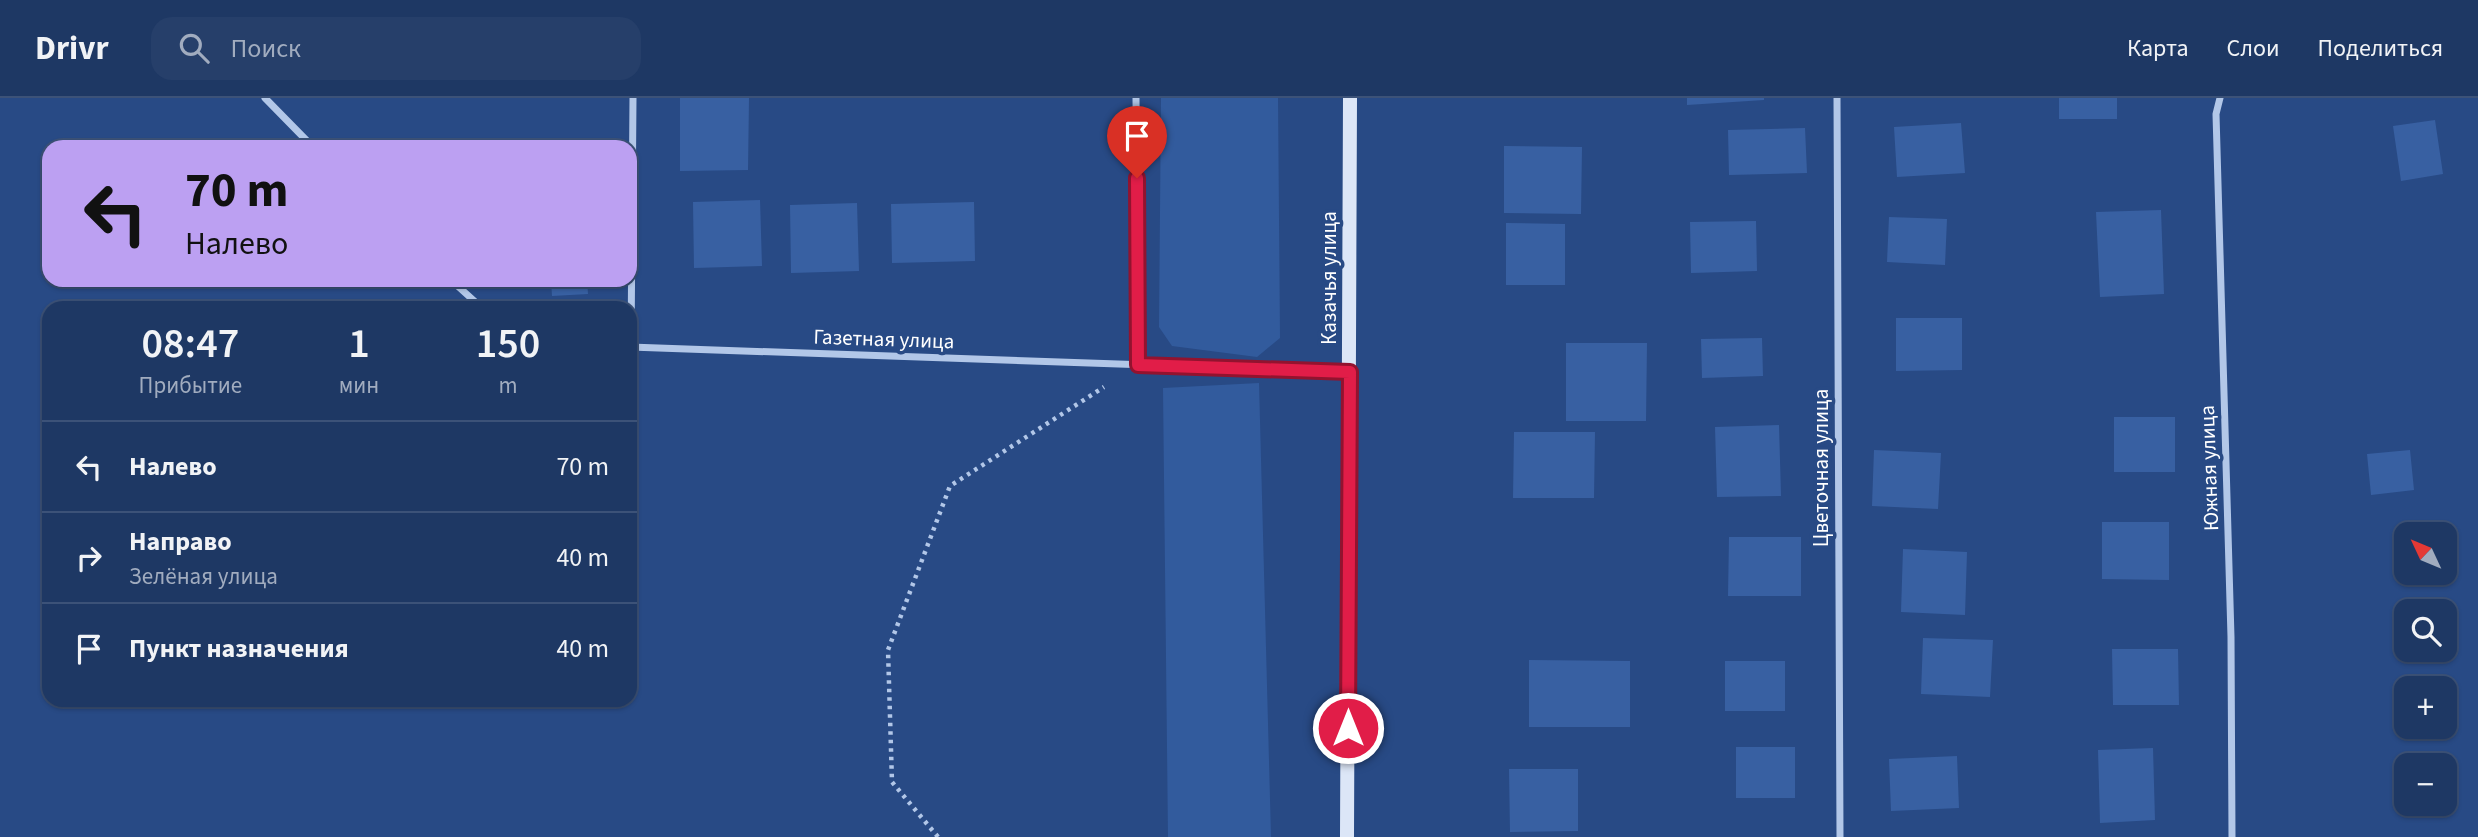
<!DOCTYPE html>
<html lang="ru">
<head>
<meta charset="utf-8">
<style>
  :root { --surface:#1e3864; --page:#263f6a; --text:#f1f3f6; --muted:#a1acbf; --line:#3c5278 }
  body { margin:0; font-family:"Source Sans 3",sans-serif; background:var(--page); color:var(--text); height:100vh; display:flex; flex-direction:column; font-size:26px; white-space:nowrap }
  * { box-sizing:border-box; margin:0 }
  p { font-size:23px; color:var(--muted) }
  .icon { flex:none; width:38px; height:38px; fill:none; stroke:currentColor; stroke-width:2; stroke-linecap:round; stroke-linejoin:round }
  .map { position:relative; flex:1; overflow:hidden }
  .panel { position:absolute; left:42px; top:203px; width:595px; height:406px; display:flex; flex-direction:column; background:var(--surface); border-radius:21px; box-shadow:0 2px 5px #0004,0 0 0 2px var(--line) }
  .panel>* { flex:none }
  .top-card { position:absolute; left:42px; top:42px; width:595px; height:147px; border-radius:21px; box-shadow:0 2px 5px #0004,0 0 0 2px var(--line); background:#bca0f2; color:#111; overflow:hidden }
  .needle { width:46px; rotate:314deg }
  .tools { position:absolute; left:2394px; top:424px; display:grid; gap:14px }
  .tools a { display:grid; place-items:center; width:63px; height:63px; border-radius:14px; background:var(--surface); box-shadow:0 2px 5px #0004,0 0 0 2px var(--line); font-size:35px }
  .pin { position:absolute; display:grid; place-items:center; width:60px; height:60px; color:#fff; margin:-72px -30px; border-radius:50% 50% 50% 0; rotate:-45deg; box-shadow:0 0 7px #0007 }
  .pin .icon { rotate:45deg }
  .me { position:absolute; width:77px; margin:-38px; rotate:0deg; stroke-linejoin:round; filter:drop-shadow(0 0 5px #0008) }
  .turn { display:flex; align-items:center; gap:24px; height:147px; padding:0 28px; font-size:32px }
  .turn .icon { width:91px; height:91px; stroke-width:2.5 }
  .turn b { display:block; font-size:49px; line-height:60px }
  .eta { display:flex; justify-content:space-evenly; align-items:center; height:119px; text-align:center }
  .eta b { font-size:42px; font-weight:600; line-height:49px }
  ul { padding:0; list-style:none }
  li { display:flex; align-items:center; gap:21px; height:91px; padding:0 28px; border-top:2px solid var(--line) }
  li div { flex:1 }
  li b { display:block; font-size:26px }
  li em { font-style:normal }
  header { display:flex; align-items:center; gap:42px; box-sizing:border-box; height:98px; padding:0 35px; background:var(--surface); border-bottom:2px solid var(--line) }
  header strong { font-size:33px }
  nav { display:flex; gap:38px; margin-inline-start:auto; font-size:24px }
  .search { width:490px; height:63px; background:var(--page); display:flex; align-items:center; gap:18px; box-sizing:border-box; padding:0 24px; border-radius:21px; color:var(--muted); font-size:26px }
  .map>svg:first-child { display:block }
  .green { fill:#325b9d }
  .building { fill:#3860a2 }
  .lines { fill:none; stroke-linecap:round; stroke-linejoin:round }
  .path { stroke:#b2c7e8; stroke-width:4.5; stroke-dasharray:3.5 5; stroke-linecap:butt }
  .minor { stroke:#b2c7e8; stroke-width:7 }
  .secondary { stroke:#dce6f7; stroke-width:14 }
  .route-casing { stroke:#92132f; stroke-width:18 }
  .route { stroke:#e11d48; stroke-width:12 }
  .labels { text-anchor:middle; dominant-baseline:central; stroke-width:7; stroke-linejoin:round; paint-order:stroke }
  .street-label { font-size:21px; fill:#fff; stroke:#284a85 }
</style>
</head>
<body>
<header>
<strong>Drivr</strong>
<div class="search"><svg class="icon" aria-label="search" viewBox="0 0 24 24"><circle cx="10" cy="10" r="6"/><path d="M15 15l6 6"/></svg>Поиск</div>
<nav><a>Карта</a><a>Слои</a><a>Поделиться</a></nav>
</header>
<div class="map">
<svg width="2478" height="739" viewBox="0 0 2478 739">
  <rect width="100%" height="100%" fill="#284a85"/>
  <!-- green -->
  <path class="green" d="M1161,0H1278L1280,240L1257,259L1172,248L1159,229Z
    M1259,285L1271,739H1168L1163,290Z"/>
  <!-- building -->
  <path class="building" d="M680,0H749L748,72L680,73Z
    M1687,0H1764V2L1687,7Z
    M2059,0H2117V21H2059Z
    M2435,22L2443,76L2401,83L2393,28Z
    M1961,25L1965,75L1897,79L1894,29Z
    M1805,30L1807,75L1729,77L1728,32Z
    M1504,48L1582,49L1581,116L1504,115Z
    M760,102L762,168L694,170L693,104Z
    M974,104L975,163L892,165L891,106Z
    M857,105L859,173L791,175L790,107Z
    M2161,112L2164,196L2100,199L2096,114Z
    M1889,119L1947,121L1945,167L1887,164Z
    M1756,123L1757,173L1691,175L1690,124Z
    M1506,125L1565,126V187H1506Z
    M551,182H587L588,196L552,198Z
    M1896,220H1962V272L1896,273Z
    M1762,240L1763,278L1702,280L1701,241Z
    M1566,245H1647L1646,323H1566Z
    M2114,319H2175V374H2114Z
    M1779,327L1781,398L1717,399L1715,329Z
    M1514,334H1595L1594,400H1513Z
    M1874,352L1941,355L1938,411L1872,408Z
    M2410,352L2414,392L2371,397L2367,356Z
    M2102,424H2169V482L2102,481Z
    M1729,439H1801V498H1728Z
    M1903,451L1967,454L1965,517L1901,514Z
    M1923,540L1993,542L1990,599L1921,596Z
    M2112,551H2178L2179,607H2113Z
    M1529,562L1630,563V629H1529Z
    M1725,563H1785V613H1725Z
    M1736,649H1795V700H1736Z
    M2153,650L2155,722L2100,725L2098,652Z
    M1957,658L1959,710L1891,713L1889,661Z
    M1509,671H1578V733L1510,734Z"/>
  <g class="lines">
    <!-- path -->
    <path class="path" d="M938,739L892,684L888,552L950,388L1104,289"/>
    <!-- minor -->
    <path class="minor" d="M265,0L313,49
      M1136,0L1138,267
      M1837,0L1840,739
      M2220,0L2216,16L2231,539L2232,739
      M451,182L482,210
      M630,249L1350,274
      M631,249L633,0"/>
    <!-- secondary -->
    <path class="secondary" d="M1347,739L1350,0"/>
  </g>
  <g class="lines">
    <defs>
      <path id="route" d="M1137,80L1138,267L1350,274L1348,630"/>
    </defs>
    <!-- route casing -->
    <use href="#route" class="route-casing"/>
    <!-- route -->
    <use href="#route" class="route"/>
  </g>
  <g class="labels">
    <!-- street labels -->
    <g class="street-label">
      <text transform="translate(1329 180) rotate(-90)">Казачья улица</text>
      <text transform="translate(884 241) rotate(2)">Газетная улица</text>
      <text transform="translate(1821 370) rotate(-90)">Цветочная улица</text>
      <text transform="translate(2209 370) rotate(-92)">Южная улица</text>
    </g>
  </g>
</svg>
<div class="tools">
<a><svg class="needle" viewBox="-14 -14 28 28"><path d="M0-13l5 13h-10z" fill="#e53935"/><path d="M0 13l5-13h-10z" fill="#a1acbf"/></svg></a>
<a><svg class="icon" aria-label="search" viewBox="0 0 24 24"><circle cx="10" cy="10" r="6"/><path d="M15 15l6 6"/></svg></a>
<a>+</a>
<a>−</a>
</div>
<div class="pin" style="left:1137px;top:80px;background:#d93025"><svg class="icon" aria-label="arrive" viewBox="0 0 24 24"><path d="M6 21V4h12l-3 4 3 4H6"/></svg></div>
<svg class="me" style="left:1348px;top:630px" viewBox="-20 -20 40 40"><circle r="17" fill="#e11d48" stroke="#fff" stroke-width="3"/><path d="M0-11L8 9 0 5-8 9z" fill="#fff"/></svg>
<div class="top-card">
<div class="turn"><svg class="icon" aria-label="left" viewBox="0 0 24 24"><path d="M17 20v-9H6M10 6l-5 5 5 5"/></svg><div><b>70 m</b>Налево</div></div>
</div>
<section class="panel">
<div class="eta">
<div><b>08:47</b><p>Прибытие</p></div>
<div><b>1</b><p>мин</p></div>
<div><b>150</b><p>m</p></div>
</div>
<ul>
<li><svg class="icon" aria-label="left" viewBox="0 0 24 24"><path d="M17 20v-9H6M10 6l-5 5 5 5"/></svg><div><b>Налево</b></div><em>70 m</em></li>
<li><svg class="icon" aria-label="right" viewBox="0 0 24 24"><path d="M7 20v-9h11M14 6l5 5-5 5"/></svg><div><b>Направо</b><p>Зелёная улица</p></div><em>40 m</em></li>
<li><svg class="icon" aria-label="arrive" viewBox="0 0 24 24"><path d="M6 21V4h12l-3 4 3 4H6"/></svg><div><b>Пункт назначения</b></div><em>40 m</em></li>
</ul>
</section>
</div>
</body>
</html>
